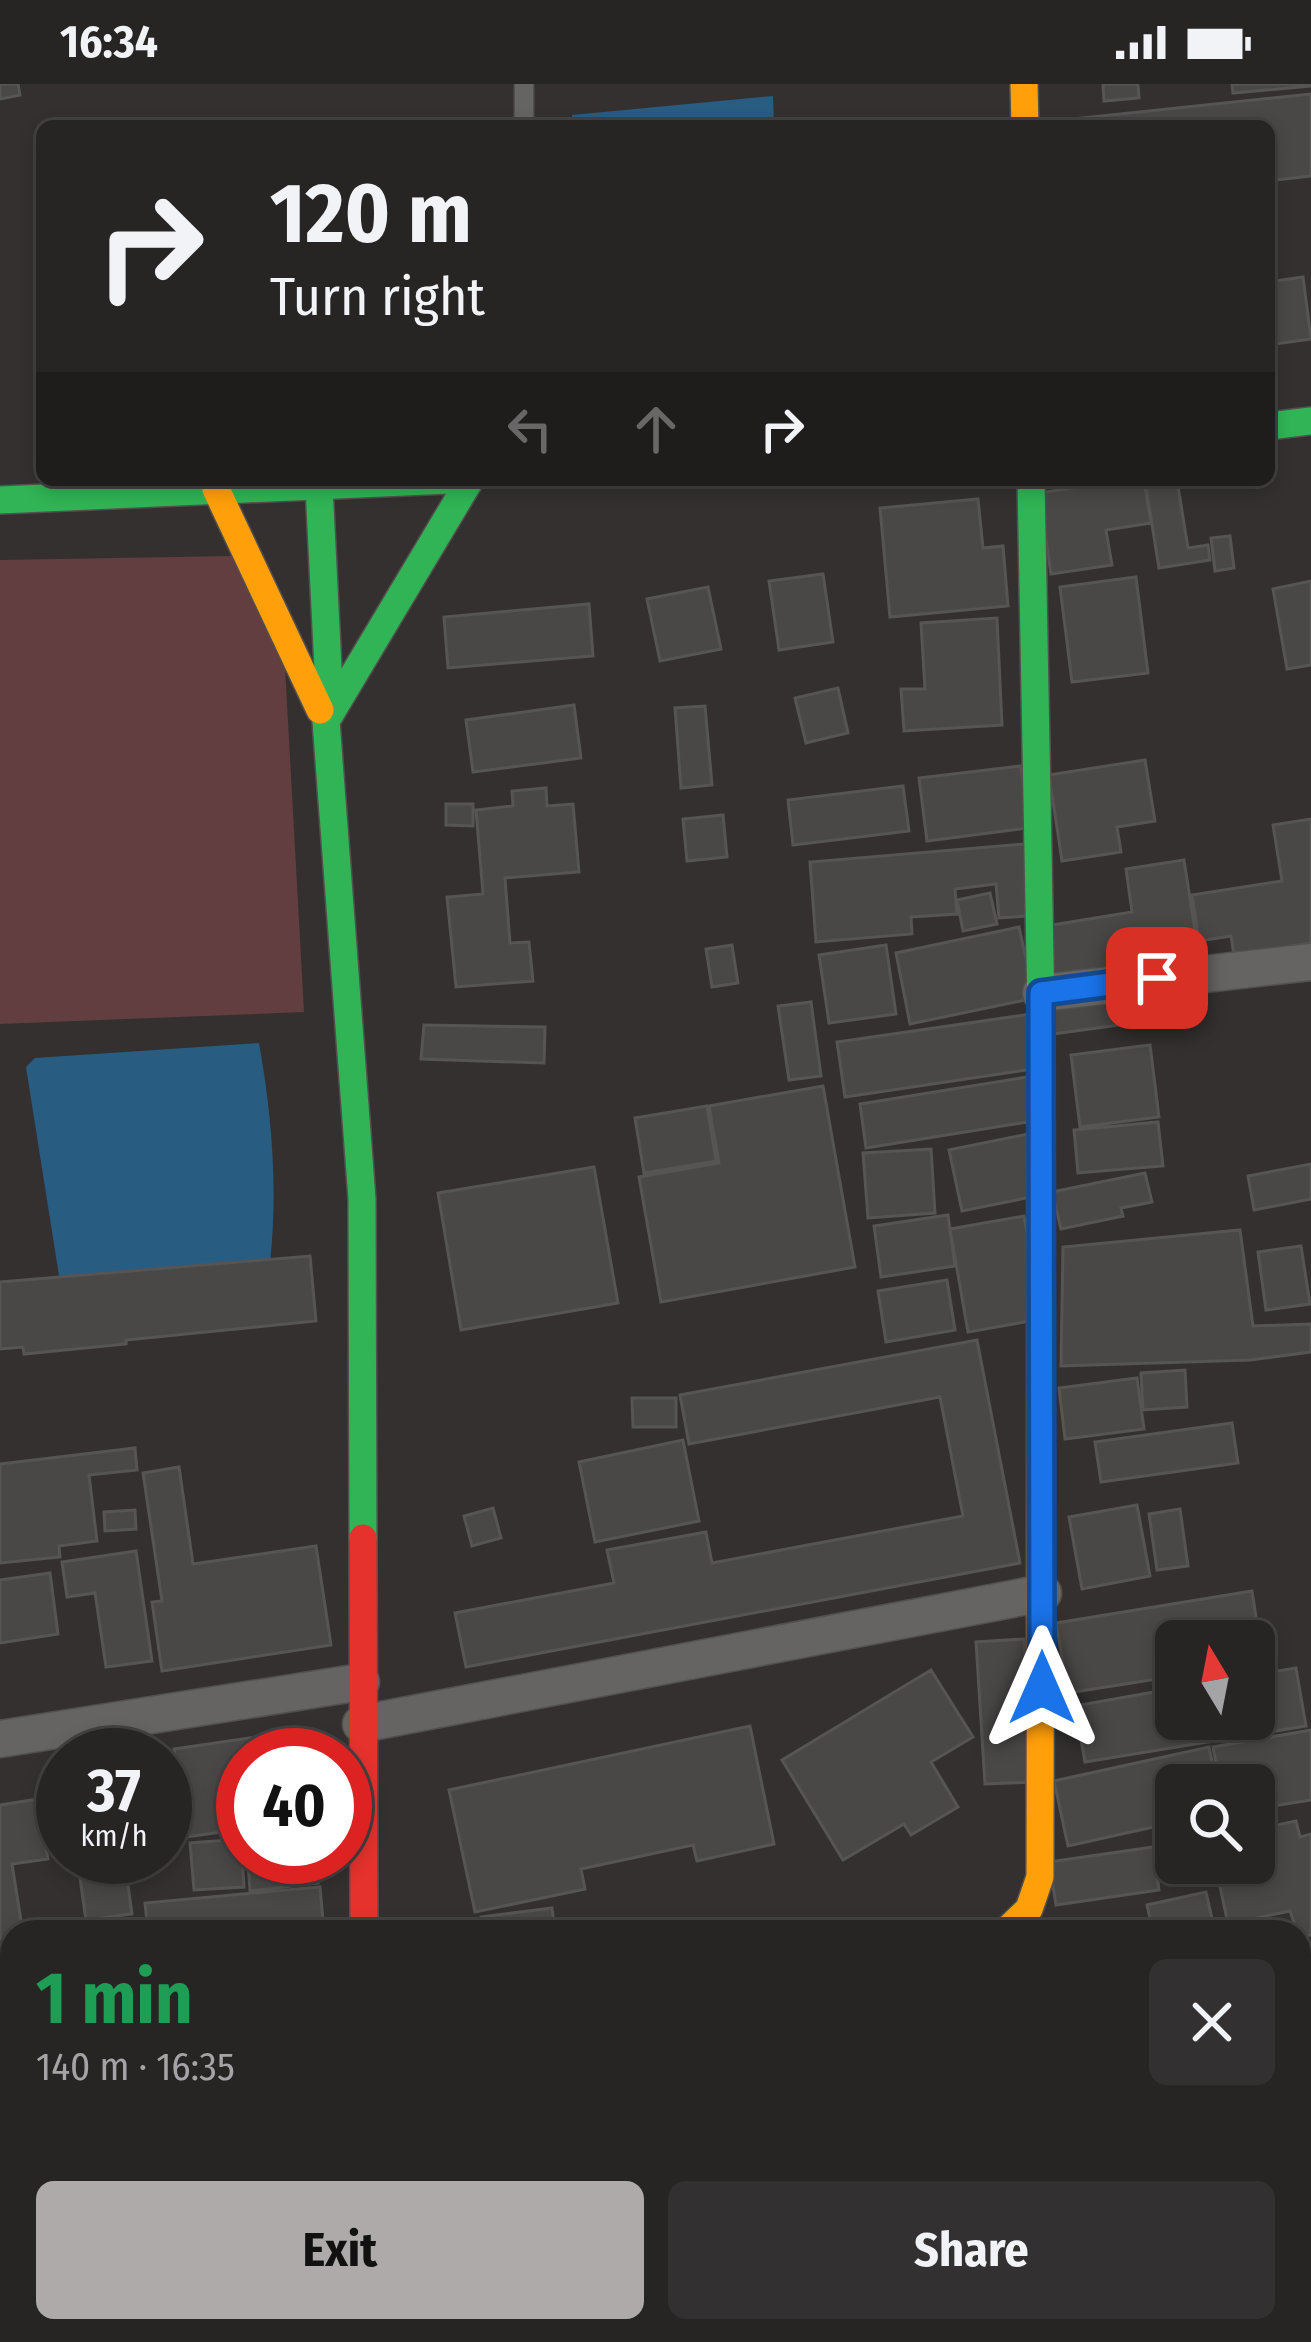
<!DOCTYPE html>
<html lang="en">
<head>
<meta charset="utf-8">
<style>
  :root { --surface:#272424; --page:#333031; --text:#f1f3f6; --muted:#a4a4a6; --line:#434141; --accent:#aeaaaa }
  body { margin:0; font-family:"Fira Sans Condensed",sans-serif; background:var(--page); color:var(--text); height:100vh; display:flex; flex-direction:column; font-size:45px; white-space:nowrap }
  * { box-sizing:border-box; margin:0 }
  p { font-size:39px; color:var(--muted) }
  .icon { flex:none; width:66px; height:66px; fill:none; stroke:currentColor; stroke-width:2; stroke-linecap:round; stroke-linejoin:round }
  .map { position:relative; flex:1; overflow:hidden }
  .details { position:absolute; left:0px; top:1836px; width:1311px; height:423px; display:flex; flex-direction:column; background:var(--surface); border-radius:36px 36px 0 0; box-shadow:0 6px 18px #0003,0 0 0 3px var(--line) }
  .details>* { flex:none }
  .guide { position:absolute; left:36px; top:36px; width:1239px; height:366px; border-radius:18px; box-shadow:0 6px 18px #0003,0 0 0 3px var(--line); background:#272424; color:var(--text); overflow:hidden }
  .needle { width:78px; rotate:350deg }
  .controls { position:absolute; left:1155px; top:1536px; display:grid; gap:24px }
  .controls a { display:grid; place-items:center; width:120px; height:120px; border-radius:18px; background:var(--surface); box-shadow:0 6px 18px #0003,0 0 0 3px var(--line); font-size:60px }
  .speed { position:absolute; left:36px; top:1644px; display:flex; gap:24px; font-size:60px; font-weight:700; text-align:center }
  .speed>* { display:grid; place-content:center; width:156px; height:156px; border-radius:50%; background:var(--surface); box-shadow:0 6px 18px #0003,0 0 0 3px var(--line); line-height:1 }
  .speed small { font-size:30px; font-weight:400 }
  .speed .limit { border:18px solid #d22; background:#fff; color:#111 }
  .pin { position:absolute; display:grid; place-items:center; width:102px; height:102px; color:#fff; margin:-51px; border-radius:24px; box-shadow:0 6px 18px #0006 }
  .me { position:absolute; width:132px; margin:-66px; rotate:0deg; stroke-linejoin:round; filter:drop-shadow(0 0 9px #0008) }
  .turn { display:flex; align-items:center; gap:42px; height:252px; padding:0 36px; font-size:54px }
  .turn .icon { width:156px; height:156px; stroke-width:2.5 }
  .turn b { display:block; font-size:84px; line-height:102px }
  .lanes { display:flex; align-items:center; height:114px; padding:0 36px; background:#0003; justify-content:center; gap:60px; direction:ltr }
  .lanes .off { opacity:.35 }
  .round { display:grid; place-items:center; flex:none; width:126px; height:126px; border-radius:18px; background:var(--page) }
  .headline { display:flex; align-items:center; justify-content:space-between; height:204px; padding:0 36px }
  h1 { font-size:72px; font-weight:700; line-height:90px; color:#1e9e55 }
  .action { display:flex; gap:24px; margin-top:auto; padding:24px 36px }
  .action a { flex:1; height:138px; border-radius:18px; background:var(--accent); color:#111; font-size:48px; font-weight:700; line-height:138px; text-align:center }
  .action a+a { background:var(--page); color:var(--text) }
  .status { display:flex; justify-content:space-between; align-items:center; height:84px; padding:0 60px; background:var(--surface); direction:ltr }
  .status svg { height:33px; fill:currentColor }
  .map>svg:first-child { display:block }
  .green { fill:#633e40 }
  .water { fill:#295c81 }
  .building { fill:#4a4747; stroke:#575454; stroke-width:3 }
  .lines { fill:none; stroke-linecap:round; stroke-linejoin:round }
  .lane-casing { stroke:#524f4f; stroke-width:21 }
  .street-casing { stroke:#524f4f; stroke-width:39 }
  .fast-casing { stroke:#524f4f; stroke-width:30 }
  .slow-casing { stroke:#524f4f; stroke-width:30 }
  .jam-casing { stroke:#524f4f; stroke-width:30 }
  .lane { stroke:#666363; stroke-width:18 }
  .street { stroke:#666363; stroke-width:36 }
  .fast { stroke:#30b455; stroke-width:27 }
  .slow { stroke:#ff9f0a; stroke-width:27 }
  .jam { stroke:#e5322d; stroke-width:27 }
  .route-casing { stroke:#114b97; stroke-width:30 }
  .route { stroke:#1a73e8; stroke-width:21 }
</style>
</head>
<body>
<div class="status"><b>16:34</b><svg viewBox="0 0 49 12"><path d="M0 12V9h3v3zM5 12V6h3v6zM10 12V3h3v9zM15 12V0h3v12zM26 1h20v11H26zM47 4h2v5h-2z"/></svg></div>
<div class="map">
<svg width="1311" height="2258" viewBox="0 0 1311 2258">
  <rect width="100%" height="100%" fill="#343030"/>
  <!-- green -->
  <path class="green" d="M233,472L283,547L304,928L0,940V476Z"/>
  <!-- water -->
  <path class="water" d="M773,12L774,42H572V31Z
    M259,959C272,1032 278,1105 270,1179L60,1198L26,983L35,974Z"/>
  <!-- building -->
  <path class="building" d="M0,0H18L20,11L0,15Z
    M1103,0H1138L1139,14L1104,17Z
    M1232,0H1311V2L1233,9Z
    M1311,10V92L1276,96L1273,68H1269V42H1054L1053,37Z
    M1303,193L1311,255L1269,261V198Z
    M1126,396H1144L1151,439L1106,446L1112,481L1051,490L1039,409Z
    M1177,396L1188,464L1208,461L1210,476L1159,484L1145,397Z
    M978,415L983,464L1003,462L1008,522L890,533L880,424Z
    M1230,452L1234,484L1215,487L1211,454Z
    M823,490L833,558L779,566L769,497Z
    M1136,493L1148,589L1072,598L1060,503Z
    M1311,497V581L1287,585L1273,505Z
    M708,503L721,565L660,577L647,515Z
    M589,520L593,572L448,584L444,533Z
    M997,534L1002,641L904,647L901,605H925L921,539Z
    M838,604L848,649L806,659L795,614Z
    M574,621L581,674L473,688L466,636Z
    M705,622L712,701L681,704L675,624Z
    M1145,676L1155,737L1117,743L1121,768L1062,777L1049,691Z
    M1021,682L1028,744L927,757L919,694Z
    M903,702L909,747L793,761L788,716Z
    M546,704L547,722L573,720L579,788L505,794L510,859L529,858L533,897L456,903L447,813L483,810L476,726L513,722L512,707Z
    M446,720H473V742L446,741Z
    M723,731L727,773L687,777L683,735Z
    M1311,735V859L1234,871L1231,852L1199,857L1192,811L1282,797L1273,741Z
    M1037,759L1042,831L999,834L996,800L955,805L957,830L911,833L912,850L816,858L810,778Z
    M1184,776L1199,873L1049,897L1040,843L1132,828L1126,785Z
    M990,809L997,840L963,847L957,816Z
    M1019,843L1035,914L910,940L896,869Z
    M732,861L738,899L712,903L706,865Z
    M886,861L896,930L829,939L819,871Z
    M1151,898L1156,936L1053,950L1048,912Z
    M811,918L821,992L789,996L778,922Z
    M1038,929L1046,983L845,1013L837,958Z
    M424,941L545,943L544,979L421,975Z
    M1150,961L1159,1033L1080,1043L1071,971Z
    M1033,992L1040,1036L866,1064L860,1020Z
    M823,1002L855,1183L661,1218L639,1093L719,1079L709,1022Z
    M707,1022L716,1077L644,1089L635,1034Z
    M1158,1038L1163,1082L1078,1089L1074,1046Z
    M1033,1049L1046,1110L962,1127L949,1066Z
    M931,1065L935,1129L868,1134L863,1069Z
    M1311,1080V1115L1254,1126L1248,1092Z
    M594,1083L618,1219L461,1246L438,1109Z
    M1145,1089L1152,1118L1121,1124L1123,1132L1061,1145L1052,1108Z
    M948,1131L955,1182L881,1193L874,1142Z
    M1024,1132L1042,1235L968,1248L950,1145Z
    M1240,1146L1253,1242L1311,1240V1268L1250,1276L1061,1282L1063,1163Z
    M1301,1162L1310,1220L1266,1226L1258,1168Z
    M310,1172L316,1237L126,1256V1260L24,1270L23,1263L0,1265V1198Z
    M947,1196L955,1246L886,1258L878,1207Z
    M977,1256L1020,1479L466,1583L455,1529L614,1499L607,1466L706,1448L712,1479L963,1432L940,1313L689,1360L680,1311Z
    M1185,1286L1187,1323L1143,1326L1141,1289Z
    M1137,1294L1144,1345L1065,1355L1059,1304Z
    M632,1314H676V1343H633Z
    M1232,1339L1238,1379L1101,1398L1095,1358Z
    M683,1356L699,1437L595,1458L579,1378Z
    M135,1364L137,1386L89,1391L97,1457L59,1462L60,1473L0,1479V1380Z
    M179,1383L193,1480L316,1462L331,1561L162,1587L152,1518L162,1517L143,1389Z
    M1137,1421L1150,1492L1082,1505L1069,1433Z
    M493,1424L501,1454L472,1462L464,1432Z
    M1180,1425L1188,1482L1157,1486L1149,1430Z
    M135,1426L136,1445L105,1447L104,1428Z
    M136,1467L152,1577L106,1583L95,1509L67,1513L62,1478Z
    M50,1489L58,1550L0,1559V1496Z
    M1252,1507L1263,1578L1254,1579V1557H1176V1592L1068,1609L1056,1539Z
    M1024,1555L1033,1698L985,1700L976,1558Z
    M1296,1584L1306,1642L1085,1678L1075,1622L1176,1604V1635H1254V1591Z
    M931,1586L973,1653L931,1678L958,1723L911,1751L904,1740L843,1776L782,1676Z
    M750,1642L774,1760L697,1777L693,1761L581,1785L585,1805L475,1828L449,1706Z
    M304,1646L307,1671H243V1745L186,1753L174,1665Z
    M1311,1646V1716L1254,1725V1701H1220L1213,1663Z
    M1209,1663L1217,1701H1176V1738L1068,1762L1054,1697Z
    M38,1715L48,1775L12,1780L22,1843L21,1848H12V1928L0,1930V1721Z
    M1296,1737L1300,1753L1311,1750V1851L1299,1853L1290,1827L1228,1840L1215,1779H1254V1746Z
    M241,1755L244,1803L194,1806L190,1759Z
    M1153,1763L1159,1806L1056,1821L1049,1778Z
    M77,1773H124L132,1830L86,1836Z
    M272,1773H317L318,1799L250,1807L248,1778Z
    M320,1803L324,1848H148L145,1819Z
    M1206,1808L1215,1848H1153L1147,1821Z
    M552,1824L555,1848H483L481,1833Z
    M1311,1866V1996L1299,1999V1869Z
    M12,1933V2011L0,2013V1935Z
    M12,2097V2159L0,2161V2099Z
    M1311,2113V2191L1299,2202V2115Z
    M1311,2229V2258H1283L1281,2247H1299V2232Z
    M156,2247H218L219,2258H158Z
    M220,2247H324L325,2251L274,2258H222Z
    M452,2247H511L513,2258H382Z
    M621,2247L622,2258H517L515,2249Z
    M1010,2247H1075L1077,2258H1012Z
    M1091,2247H1151L1146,2251L1092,2257Z
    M1159,2247H1223L1224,2250L1219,2254L1169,2258Z"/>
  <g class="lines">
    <defs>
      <path id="lane" d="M524,42V0"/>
      <path id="street" d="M1041,909L1311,878
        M361,1640L1043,1509
        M0,1655L361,1598
        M981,2247L983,2258"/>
      <path id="fast" d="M1269,342L1311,337
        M1031,396L1041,928
        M319,402L328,584L326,637L362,1115L363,1454
        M0,416L449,396
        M329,632L470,396"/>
      <path id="slow" d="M1024,0L1025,42
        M216,405L320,626
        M1005,1848L1029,1825L1040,1793L1041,928
        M369,2247L370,2258"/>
      <path id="jam" d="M363,1454L364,1848"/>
    </defs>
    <!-- lane casing -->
    <use href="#lane" class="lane-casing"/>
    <!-- street casing -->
    <use href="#street" class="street-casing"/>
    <!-- fast casing -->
    <use href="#fast" class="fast-casing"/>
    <!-- slow casing -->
    <use href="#slow" class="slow-casing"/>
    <!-- jam casing -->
    <use href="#jam" class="jam-casing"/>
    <!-- lane -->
    <use href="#lane" class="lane"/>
    <!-- street -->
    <use href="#street" class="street"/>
    <!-- fast -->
    <use href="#fast" class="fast"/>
    <!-- slow -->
    <use href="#slow" class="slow"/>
    <!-- jam -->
    <use href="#jam" class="jam"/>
  </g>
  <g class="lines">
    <defs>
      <path id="route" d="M1042,1604L1041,909L1157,894"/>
    </defs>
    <!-- route casing -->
    <use href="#route" class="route-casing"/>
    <!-- route -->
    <use href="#route" class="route"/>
  </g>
</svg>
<div class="controls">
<a><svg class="needle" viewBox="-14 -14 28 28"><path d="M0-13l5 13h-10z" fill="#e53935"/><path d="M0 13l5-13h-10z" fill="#a4a4a6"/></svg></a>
<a><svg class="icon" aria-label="search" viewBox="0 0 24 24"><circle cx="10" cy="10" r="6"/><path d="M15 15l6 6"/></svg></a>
</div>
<div class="speed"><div>37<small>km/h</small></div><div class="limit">40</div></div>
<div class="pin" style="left:1157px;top:894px;background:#d93025"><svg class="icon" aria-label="arrive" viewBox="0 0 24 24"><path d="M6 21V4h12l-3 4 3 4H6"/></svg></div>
<svg class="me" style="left:1042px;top:1604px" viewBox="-20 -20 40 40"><path d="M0-17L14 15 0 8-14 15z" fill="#1a73e8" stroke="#fff" stroke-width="4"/></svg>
<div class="guide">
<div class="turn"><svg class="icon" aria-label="right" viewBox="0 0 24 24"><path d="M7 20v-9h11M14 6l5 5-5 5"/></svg><div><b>120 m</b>Turn right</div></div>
<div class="lanes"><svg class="icon off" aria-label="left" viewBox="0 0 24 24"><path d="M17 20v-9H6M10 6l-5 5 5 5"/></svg><svg class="icon off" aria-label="ahead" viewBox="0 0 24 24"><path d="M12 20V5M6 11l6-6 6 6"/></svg><svg class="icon" aria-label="right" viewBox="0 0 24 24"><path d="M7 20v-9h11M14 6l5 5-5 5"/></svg></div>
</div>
<section class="details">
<div class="headline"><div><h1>1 min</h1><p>140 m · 16:35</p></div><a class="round"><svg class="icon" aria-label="close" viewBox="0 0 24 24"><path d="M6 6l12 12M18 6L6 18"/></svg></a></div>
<div class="action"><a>Exit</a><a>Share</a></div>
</section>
</div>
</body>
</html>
